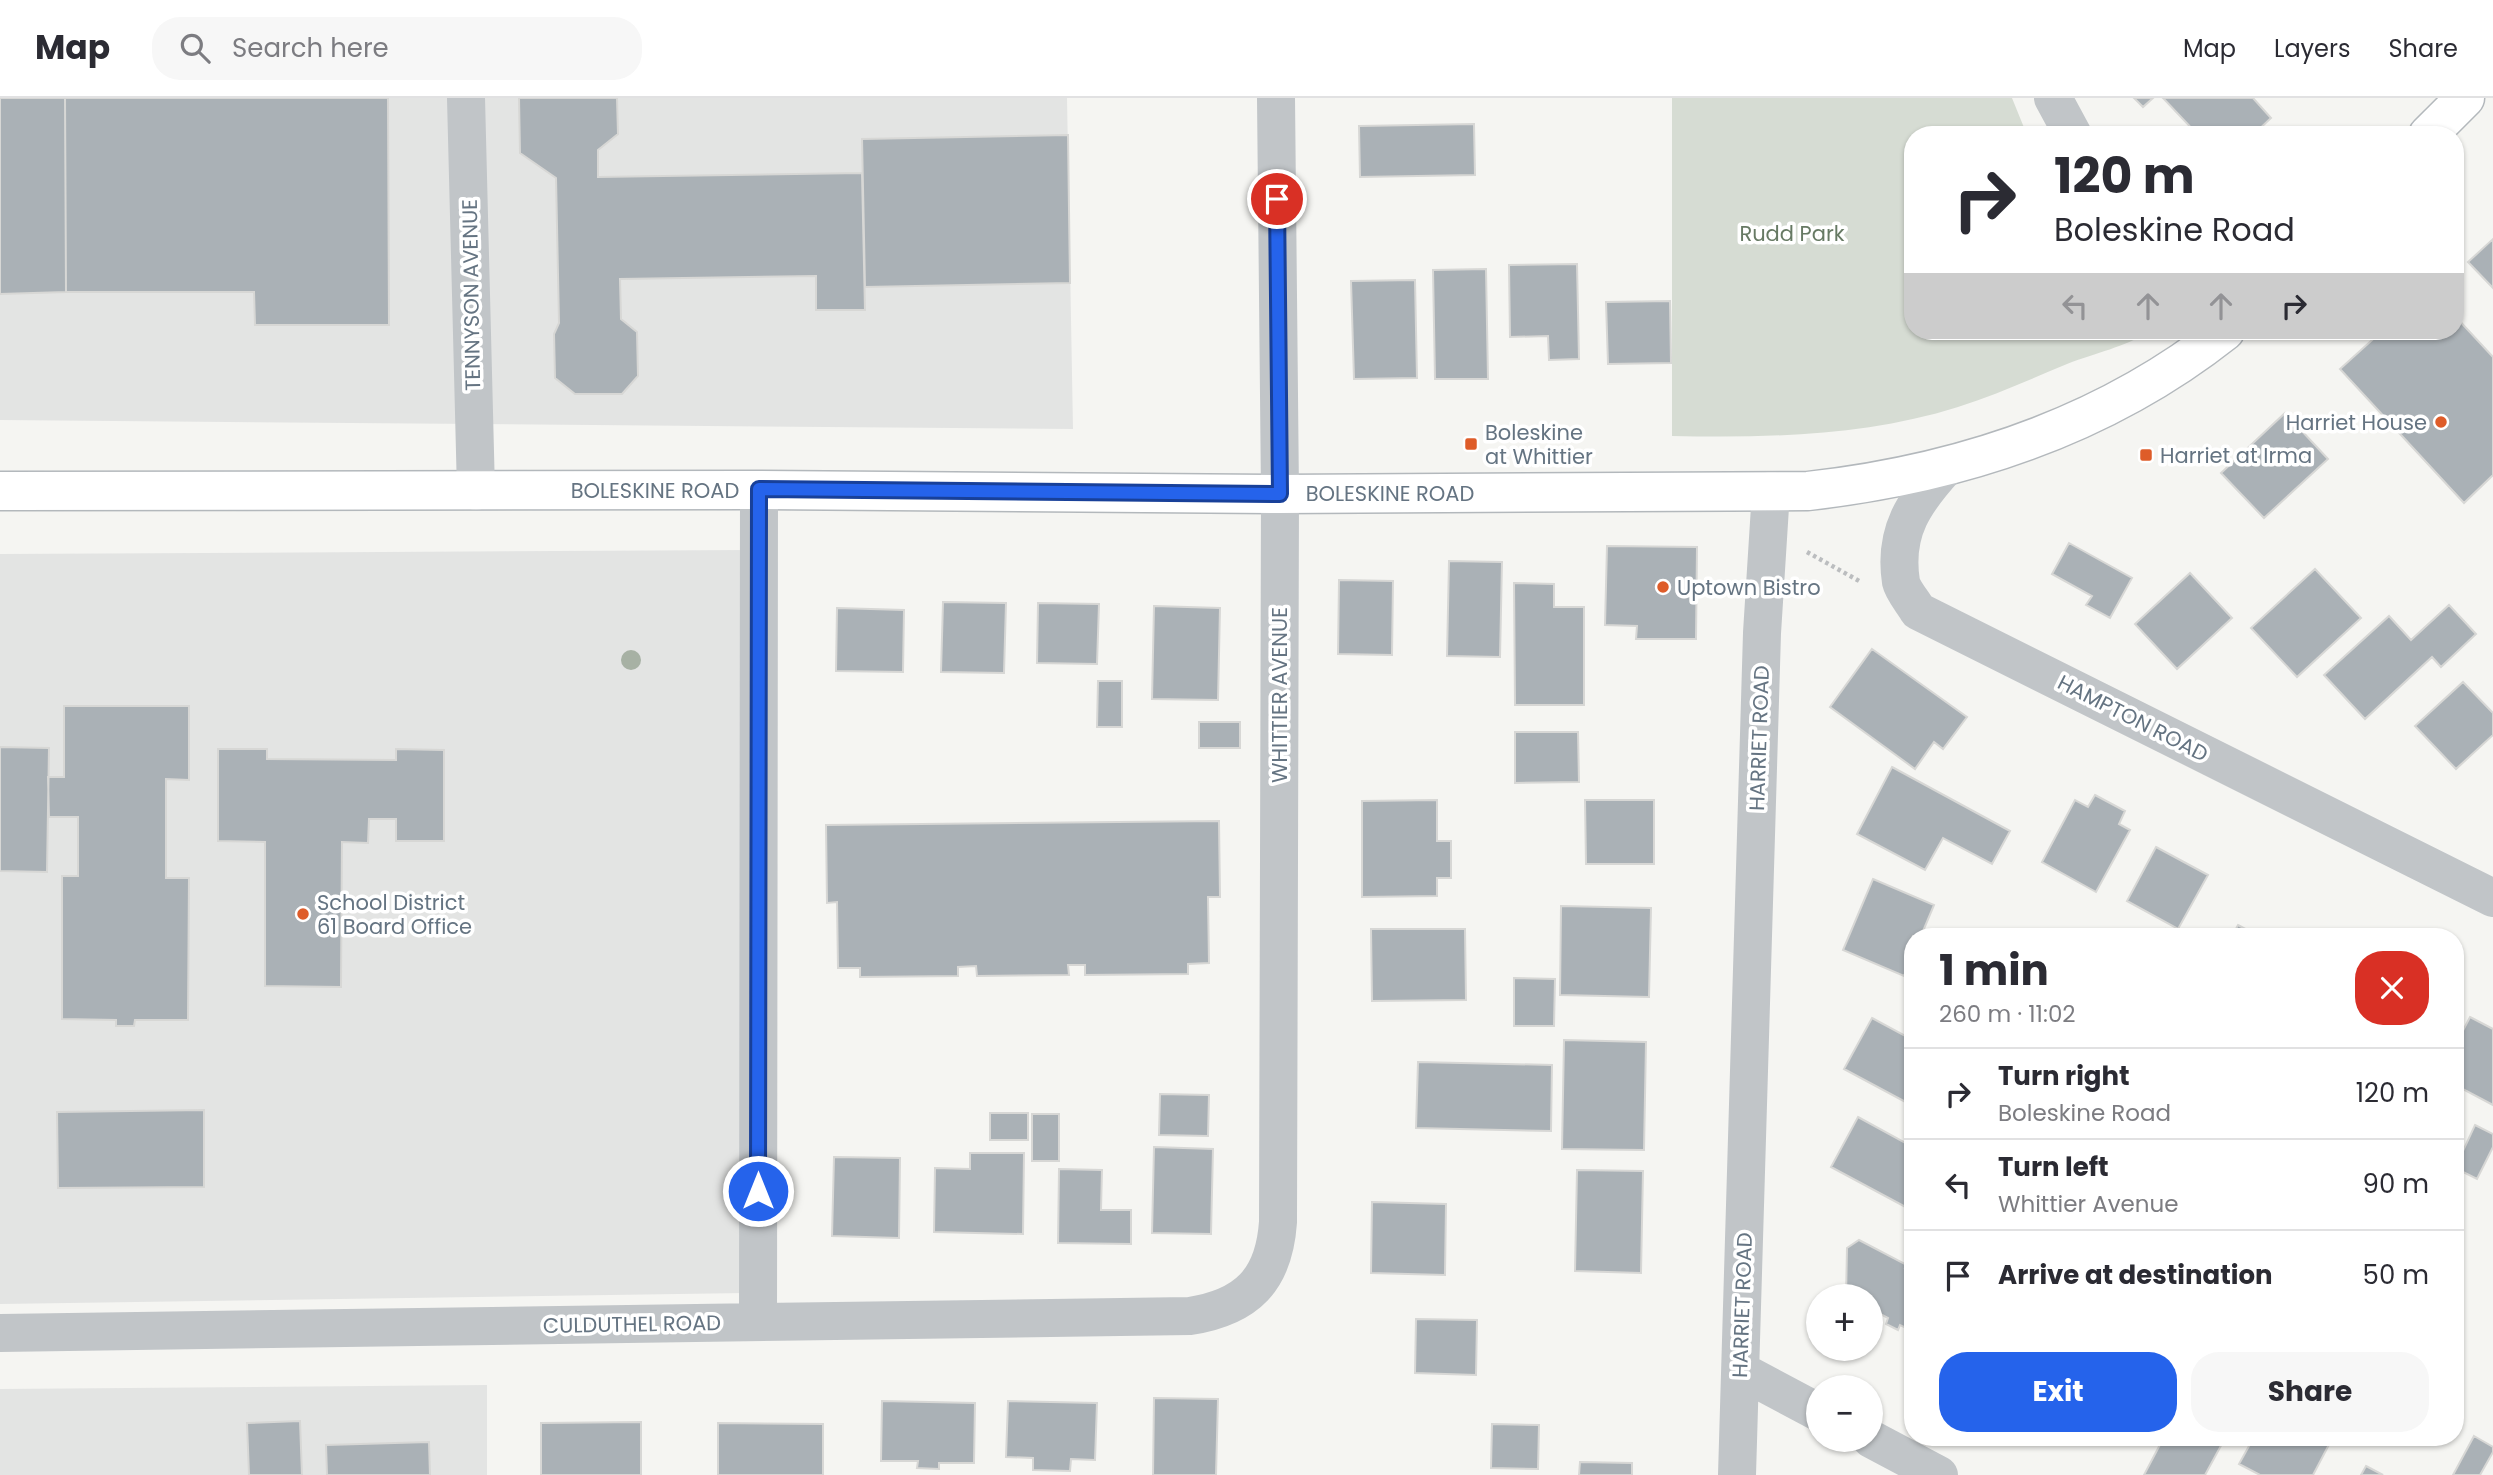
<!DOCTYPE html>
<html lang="en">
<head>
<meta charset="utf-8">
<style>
  :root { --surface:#fff; --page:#f7f7f7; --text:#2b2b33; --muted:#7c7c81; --line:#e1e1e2; --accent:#2563eb }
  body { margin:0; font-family:Poppins,sans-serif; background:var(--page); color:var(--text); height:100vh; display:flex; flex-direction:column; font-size:26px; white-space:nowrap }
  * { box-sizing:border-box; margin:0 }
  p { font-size:23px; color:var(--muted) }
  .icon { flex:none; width:38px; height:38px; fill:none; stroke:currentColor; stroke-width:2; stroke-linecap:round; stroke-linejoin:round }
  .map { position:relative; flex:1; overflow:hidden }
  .details { position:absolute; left:1904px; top:830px; width:560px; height:518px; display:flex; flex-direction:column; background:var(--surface); border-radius:28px; box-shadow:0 2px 5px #0004 }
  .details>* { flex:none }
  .guide { position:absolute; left:1904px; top:28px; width:560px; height:214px; border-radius:28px; box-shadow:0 2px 5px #0004; background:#fff; color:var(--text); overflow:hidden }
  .controls { position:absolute; left:1806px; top:1186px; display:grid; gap:14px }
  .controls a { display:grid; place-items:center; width:77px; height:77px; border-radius:50%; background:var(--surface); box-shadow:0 2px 5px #0004; font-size:35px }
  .pin { position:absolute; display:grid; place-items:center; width:60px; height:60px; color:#fff; margin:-30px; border:4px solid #fff; border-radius:50%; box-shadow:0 2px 7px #0007 }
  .me { position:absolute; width:77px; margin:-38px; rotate:0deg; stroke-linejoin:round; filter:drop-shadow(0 0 5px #0008) }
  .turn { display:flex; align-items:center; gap:24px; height:147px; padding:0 35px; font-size:32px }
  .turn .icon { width:91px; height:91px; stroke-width:2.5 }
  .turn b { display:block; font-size:49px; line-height:60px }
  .lanes { display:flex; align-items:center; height:66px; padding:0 35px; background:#0003; justify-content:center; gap:35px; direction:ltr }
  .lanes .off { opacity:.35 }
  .round { display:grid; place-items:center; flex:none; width:74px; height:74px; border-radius:28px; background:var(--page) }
  .headline { display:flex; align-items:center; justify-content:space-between; height:119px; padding:0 35px }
  h1 { font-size:42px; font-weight:700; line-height:52px }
  .primary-button { display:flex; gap:14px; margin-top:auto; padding:14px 35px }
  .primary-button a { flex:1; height:80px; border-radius:28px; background:var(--accent); color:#fff; font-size:28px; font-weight:700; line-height:80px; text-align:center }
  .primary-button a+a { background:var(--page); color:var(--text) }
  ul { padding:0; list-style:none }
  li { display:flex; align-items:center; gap:21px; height:91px; padding:0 35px; border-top:2px solid var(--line) }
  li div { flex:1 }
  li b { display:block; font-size:26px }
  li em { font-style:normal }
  header { display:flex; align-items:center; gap:42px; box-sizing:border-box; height:98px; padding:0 35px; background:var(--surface); border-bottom:2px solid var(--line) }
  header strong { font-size:33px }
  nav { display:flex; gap:38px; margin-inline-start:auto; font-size:24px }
  .search { width:490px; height:63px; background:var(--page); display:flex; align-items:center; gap:18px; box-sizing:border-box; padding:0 24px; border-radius:28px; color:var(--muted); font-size:26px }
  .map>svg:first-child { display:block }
  .built { fill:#e3e4e3 }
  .green { fill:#d6dcd3 }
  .building { fill:#aab1b6; stroke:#d7d7d5; stroke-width:2 }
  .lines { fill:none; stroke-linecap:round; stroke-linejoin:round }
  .secondary-casing { stroke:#b3b8bc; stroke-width:41 }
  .path { stroke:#bbbdbf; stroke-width:4.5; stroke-dasharray:3.5 3.5; stroke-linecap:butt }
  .minor { stroke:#c1c5c8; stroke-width:38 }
  .secondary { stroke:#fff; stroke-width:38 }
  .tree { fill:#a7b1a4 }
  .route-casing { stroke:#184099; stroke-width:18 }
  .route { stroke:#2563eb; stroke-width:12 }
  .poi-dot { fill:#de5c29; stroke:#fff; stroke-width:2.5 }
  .labels { text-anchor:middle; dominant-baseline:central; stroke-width:7; stroke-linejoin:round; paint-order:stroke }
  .park-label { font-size:21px; fill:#677a64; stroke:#fff }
  .street-label { font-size:21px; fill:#657482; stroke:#fff }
  .poi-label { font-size:21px; fill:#657482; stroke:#fff; text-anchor:start }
</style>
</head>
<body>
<header>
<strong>Map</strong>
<div class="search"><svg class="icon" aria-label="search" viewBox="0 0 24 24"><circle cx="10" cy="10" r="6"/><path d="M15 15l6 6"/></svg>Search here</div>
<nav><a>Map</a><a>Layers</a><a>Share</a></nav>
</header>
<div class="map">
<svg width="2493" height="1377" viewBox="0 0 2493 1377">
  <rect width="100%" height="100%" fill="#f5f5f2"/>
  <!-- built -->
  <path class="built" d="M0,0H1067L1073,331L0,322Z
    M748,452L746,1195L0,1206V456Z
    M487,1287V1377H0V1291Z"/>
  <!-- green -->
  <path class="green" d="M1672,0H2012L2027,37H1913V233H2151C2122,250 2098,254 2067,266C2031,281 1995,297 1958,309C1866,338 1768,340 1672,338Z"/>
  <!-- building -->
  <path class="building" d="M0,0H65L66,194L0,196Z
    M65,0H388L389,227H255L254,194H66Z
    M519,0H617L618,36L598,52V79L862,75L865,212H816V178L620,181L621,221L637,234L638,278L622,296H575L555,280L554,236L559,225L556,80L520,55Z
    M2134,0H2153L2143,9Z
    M2163,0H2253L2271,20L2253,37H2198Z
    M1474,26L1475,77L1360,79L1359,28Z
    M1068,37L1070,185L865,189L862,41Z
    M2493,141V190L2468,164Z
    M1577,166L1579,261L1549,262L1548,238L1510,239L1509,167Z
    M1486,171L1488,281H1435L1433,172Z
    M1415,182L1417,280L1354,281L1351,183Z
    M1670,203L1671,265L1608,266L1606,204Z
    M2455,218L2493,259V377L2464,405L2340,271L2382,233H2455Z
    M2285,315L2328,361L2264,420L2221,375Z
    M2069,445L2132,480L2110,520L2086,507L2092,498L2052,476Z
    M1607,448L1697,449L1696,541H1636L1637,528L1605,527Z
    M1449,463L1502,464L1500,559L1447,558Z
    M2315,471L2361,520L2297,579L2251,530Z
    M2190,475L2232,520L2177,571L2135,526Z
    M1339,482L1393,483L1392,557L1338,556Z
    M1514,485L1554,486V509H1584V607H1515Z
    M943,504L1006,505L1004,575L941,574Z
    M1038,505L1099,506L1097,566L1037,565Z
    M2449,507L2476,536L2441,569L2432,559L2365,621L2324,577L2389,518L2411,542Z
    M1154,508L1220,510L1218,602L1152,601Z
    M837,510L904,512L903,574L836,573Z
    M1872,551L1967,619L1943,651L1934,644L1915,671L1830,609Z
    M1098,583H1122V629H1097Z
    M2463,584L2493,615V637L2456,671L2415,628Z
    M64,608H189V682L166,681V780H189L188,922H135L134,928H116V922L62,921V778H78V719H49L48,679H64Z
    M1199,624H1240V650H1199Z
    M1515,634H1578L1579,684L1515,685Z
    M0,649L49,650L47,774L0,773Z
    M218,651H267V661L396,662V651L444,652V743H396V721H369L368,745L342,744L341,889L265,888V744L218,743Z
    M1892,669L2010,733L1992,766L1943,740L1925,772L1857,736Z
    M2095,697L2125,713L2119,726L2130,732L2096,794L2042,764L2075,702L2088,709Z
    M1437,702V743H1451V780H1437V798L1362,799V703Z
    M1585,702H1654V766H1586Z
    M1219,723L1220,799H1208L1209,865L1188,866V876L1085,877V867H1068L1069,877L977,878L976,868L958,869V878L860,879V870H838L837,804L827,805L826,727Z
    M2156,749L2208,777L2178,831L2127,803Z
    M1873,781L1934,807L1921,838H1913V858L1904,878L1843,852Z
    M1561,808L1651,810L1649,899L1560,897Z
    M2238,827L2258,838H2232Z
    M1371,831H1465L1466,902L1372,903Z
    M2166,831L2179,838H2162Z
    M1514,880L1555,881L1554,928H1514Z
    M2470,919L2493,931V1007L2455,987V948Z
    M1872,920L1913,942V1008L1844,971Z
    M1564,942L1646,944L1644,1052L1562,1051Z
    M1418,964L1552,967L1551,1033L1416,1030Z
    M1160,996L1209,997L1208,1038L1159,1037Z
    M204,1012V1089L58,1090L57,1014Z
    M990,1015H1028V1042H990Z
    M1032,1016H1059V1063H1032Z
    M1858,1019L1913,1049V1113L1831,1069Z
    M2475,1027L2493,1036V1049L2477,1081L2455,1070Z
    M1154,1049L1213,1051L1211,1136L1152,1135Z
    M970,1055H1024L1023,1136L934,1134L935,1070L970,1071Z
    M834,1059L900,1060L899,1140L832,1138Z
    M1059,1071L1102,1072L1101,1112H1131V1146L1058,1145Z
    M1577,1072L1643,1073L1641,1175L1575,1173Z
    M1372,1104L1446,1106L1445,1177L1371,1175Z
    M1859,1142L1907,1167L1905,1170L1913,1174V1233L1900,1227L1898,1232L1886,1226L1888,1220L1871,1211V1199H1846L1847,1150Z
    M1416,1221L1477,1222L1476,1277L1415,1275Z
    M1154,1300L1218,1301L1216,1377H1153Z
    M882,1303L975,1305L974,1365H939V1371L917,1370L918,1363H881Z
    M1008,1303L1097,1305L1095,1362L1071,1361L1070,1373L1033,1372V1360L1006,1359Z
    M300,1323L302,1377H249L247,1325Z
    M641,1324V1377H541V1325Z
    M718,1325L823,1326V1377H718Z
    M1492,1326L1539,1327L1538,1371L1491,1370Z
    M2474,1338L2493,1349V1354L2480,1377H2453Z
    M2164,1339H2213L2223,1344L2205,1377H2144Z
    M2254,1339H2333L2313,1377H2260L2239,1366Z
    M429,1344L430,1377H327L326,1347Z
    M1580,1364L1632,1365V1377H1579Z
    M2366,1368L2383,1377H2361Z"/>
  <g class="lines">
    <defs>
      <path id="secondary" d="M2428,37L2465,0
        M0,393L759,392L1280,396L1808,393C1959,376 2105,328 2225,233"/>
    </defs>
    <!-- secondary casing -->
    <use href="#secondary" class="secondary-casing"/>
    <!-- path -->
    <path class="path" d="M1807,454L1861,484"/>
    <!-- minor -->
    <path class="minor" d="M466,0L476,393
      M2053,0L2073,37
      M1946,369C1915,403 1893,433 1901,484C1903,493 1913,504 1918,513L2493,800
      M758,1224L759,392
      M0,1235L1190,1218C1247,1209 1274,1182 1278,1124L1280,396L1276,0
      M1741,1273L1818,1314
      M1871,1341L1939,1377
      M1737,1377L1762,535L1771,393"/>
    <!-- secondary -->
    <use href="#secondary" class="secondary"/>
  </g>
  <!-- trees -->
  <circle class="tree" cx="631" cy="562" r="10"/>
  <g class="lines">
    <defs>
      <path id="route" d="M758,1093L759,391L1280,396L1277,101"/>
    </defs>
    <!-- route casing -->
    <use href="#route" class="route-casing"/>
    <!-- route -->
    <use href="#route" class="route"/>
  </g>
  <!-- markers -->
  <g class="poi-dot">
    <circle cx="2441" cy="324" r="7"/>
    <rect x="1464" y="339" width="14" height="14" rx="3.5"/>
    <rect x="2139" y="350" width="14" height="14" rx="3.5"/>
    <circle cx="1663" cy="489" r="7"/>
    <circle cx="303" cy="816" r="7"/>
  </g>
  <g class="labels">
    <!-- park labels -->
    <g class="park-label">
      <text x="1792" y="135">Rudd Park</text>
    </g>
    <!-- street labels -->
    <g class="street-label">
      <text transform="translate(471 197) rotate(-91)">TENNYSON AVENUE</text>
      <text x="655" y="392">BOLESKINE ROAD</text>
      <text x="1390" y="395">BOLESKINE ROAD</text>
      <text transform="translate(1279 597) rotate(-90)">WHITTIER AVENUE</text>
      <text transform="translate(2133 620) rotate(27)">HAMPTON ROAD</text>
      <text transform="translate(1759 640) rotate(-88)">HARRIET ROAD</text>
      <text transform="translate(1742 1207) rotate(-88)">HARRIET ROAD</text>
      <text transform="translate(632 1226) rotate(-1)">CULDUTHEL ROAD</text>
    </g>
    <!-- poi labels -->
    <g class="poi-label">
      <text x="2427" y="324" text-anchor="end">Harriet House</text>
      <text x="1485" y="334">Boleskine<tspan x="1485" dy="24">at Whittier</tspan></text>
      <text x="2160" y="357">Harriet at Irma</text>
      <text x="1677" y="489">Uptown Bistro</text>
      <text x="317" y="804">School District<tspan x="317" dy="24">61 Board Office</tspan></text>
    </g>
  </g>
</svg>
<div class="controls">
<a>+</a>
<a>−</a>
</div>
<div class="pin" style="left:1277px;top:101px;background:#d93025"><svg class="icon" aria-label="arrive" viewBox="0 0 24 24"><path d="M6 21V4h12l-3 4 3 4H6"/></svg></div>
<svg class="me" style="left:758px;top:1093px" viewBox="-20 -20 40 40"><circle r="17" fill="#2563eb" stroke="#fff" stroke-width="3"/><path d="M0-11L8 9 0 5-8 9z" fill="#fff"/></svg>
<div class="guide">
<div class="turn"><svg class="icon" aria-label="right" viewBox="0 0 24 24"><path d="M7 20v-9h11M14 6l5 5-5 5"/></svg><div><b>120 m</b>Boleskine Road</div></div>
<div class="lanes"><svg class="icon off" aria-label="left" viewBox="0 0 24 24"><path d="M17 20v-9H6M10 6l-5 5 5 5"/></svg><svg class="icon off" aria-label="ahead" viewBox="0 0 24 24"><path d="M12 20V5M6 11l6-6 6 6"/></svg><svg class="icon off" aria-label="ahead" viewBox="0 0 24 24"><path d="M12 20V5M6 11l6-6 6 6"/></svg><svg class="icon" aria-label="right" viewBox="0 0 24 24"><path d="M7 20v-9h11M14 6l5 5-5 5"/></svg></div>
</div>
<section class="details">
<div class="headline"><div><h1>1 min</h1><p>260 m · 11:02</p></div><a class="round" style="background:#d93025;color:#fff"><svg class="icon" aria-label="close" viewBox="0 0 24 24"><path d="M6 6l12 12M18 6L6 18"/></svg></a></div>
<ul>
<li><svg class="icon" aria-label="right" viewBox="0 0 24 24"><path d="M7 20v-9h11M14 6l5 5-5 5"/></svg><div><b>Turn right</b><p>Boleskine Road</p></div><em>120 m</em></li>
<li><svg class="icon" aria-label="left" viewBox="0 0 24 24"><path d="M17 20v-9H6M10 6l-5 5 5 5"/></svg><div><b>Turn left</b><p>Whittier Avenue</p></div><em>90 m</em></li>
<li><svg class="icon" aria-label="arrive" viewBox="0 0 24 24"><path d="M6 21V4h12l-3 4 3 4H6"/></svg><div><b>Arrive at destination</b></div><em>50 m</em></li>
</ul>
<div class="primary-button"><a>Exit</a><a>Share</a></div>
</section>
</div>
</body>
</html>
